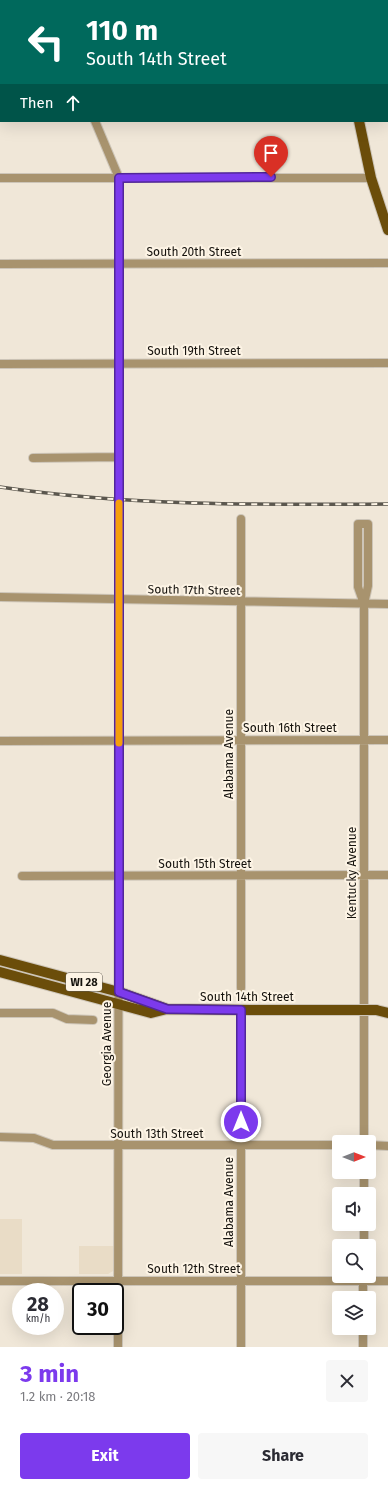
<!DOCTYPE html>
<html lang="en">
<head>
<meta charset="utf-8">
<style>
  :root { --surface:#fff; --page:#f7f7f7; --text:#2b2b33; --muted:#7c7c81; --accent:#7c3aed }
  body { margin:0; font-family:"Fira Sans",sans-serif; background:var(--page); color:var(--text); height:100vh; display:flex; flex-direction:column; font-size:15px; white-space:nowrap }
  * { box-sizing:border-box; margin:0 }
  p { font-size:13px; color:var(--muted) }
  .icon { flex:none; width:22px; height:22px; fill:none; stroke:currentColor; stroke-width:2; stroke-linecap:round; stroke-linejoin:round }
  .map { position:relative; height:1347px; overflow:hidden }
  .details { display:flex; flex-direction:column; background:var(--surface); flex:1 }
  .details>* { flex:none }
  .top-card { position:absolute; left:0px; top:0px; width:388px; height:122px; box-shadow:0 4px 16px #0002; background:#00695c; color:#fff; overflow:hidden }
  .needle { width:26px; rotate:90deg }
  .fabs { position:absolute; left:332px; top:1135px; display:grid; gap:8px }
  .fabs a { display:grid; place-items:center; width:44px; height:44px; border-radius:4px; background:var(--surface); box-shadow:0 4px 16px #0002; font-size:20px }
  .speed { position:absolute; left:12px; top:1283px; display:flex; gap:8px; font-size:20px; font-weight:700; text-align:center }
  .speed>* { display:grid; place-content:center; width:52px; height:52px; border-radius:50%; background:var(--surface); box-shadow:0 4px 16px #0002; line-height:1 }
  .speed small { font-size:10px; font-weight:400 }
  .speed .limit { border:2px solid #111; border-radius:6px; background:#fff; color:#111 }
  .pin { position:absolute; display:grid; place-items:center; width:34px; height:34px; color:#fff; margin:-41px -17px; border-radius:50% 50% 50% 0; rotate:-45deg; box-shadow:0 0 4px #0007 }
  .pin .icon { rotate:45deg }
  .me { position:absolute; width:44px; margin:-22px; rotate:0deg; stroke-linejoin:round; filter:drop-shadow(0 0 3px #0008) }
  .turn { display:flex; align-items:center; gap:14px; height:84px; padding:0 20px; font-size:18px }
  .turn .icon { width:52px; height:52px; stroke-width:2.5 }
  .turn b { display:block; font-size:28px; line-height:34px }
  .then { display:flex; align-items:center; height:38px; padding:0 20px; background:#0003; gap:8px; font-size:15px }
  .round { display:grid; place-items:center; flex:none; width:42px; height:42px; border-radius:4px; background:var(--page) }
  .overview { display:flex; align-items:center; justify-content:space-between; height:68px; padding:0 20px }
  h1 { font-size:24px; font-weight:700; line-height:30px; color:var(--accent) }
  .button { display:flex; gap:8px; margin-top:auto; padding:8px 20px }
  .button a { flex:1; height:46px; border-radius:4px; background:var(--accent); color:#fff; font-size:16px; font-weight:700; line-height:46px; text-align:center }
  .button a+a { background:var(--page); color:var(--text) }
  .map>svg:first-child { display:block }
  .built { fill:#e9dcc6 }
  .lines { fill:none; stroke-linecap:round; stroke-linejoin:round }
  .minor-casing { stroke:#cdc5b8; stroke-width:10 }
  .major-casing { stroke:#cdc5b8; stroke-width:12 }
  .minor { stroke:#a8936e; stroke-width:8 }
  .major { stroke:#6b4d0a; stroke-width:10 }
  .rail-casing { stroke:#5b574e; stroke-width:3.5 }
  .rail { stroke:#fdf4e5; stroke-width:2; stroke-dasharray:6; stroke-linecap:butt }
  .minor-bridge-casing { stroke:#cdc5b8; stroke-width:10; stroke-linecap:butt }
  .major-bridge-casing { stroke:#cdc5b8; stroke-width:12; stroke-linecap:butt }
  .minor-bridge { stroke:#a8936e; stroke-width:8 }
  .major-bridge { stroke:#6b4d0a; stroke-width:10 }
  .route-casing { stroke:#51269a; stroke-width:10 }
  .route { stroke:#7c3aed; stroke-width:7 }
  .slow { stroke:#f59e0b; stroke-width:7 }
  .labels { text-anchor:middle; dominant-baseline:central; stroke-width:4; stroke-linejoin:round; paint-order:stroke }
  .shield { fill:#fdf4e5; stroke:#5b564e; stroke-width:1 }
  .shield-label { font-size:11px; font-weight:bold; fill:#15120d }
  .street-label { font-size:12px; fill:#15120d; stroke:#fdf4e5 }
</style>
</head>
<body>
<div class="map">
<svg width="388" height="1347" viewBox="0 0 388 1347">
  <rect width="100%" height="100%" fill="#f0e7d8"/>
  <!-- built -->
  <path class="built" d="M0,1219H22V1274H0Z
    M79,1246H114L113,1271L108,1274H79Z"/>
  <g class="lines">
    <defs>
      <path id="minor" d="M50,0L51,1
        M0,93H1
        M95,121L119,178V479
        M0,178H371
        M0,264L388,263
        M0,364L388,363
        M33,458L119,457
        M0,597L388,604
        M0,741L388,740
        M22,876L388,875
        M241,988V519
        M241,1010V1347
        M0,1013H53L67,1019L93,1020
        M0,1137L34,1138L53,1145H339
        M364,1142V604L368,586V524H358V587L364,604
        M369,1145L388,1146
        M364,1172V1194
        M364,1224V1246
        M0,1281H388
        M363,1298V1277
        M363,1328V1347
        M118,1347L119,559"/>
      <path id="major" d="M339,0L340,1
        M359,121L371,178L388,230
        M0,960L119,992L167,1009
        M0,972L151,1013L167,1009L251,1010
        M376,1010L388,1013"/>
    </defs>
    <!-- minor casing -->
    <use href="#minor" class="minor-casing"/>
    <!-- major casing -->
    <use href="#major" class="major-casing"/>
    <!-- minor -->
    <use href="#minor" class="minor"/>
    <!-- major -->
    <use href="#major" class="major"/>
    <defs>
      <path id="rail" d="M381,0V1
        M387,40L388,47
        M0,487C128,506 259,505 388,504"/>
    </defs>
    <!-- rail casing -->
    <use href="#rail" class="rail-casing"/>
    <!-- rail -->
    <use href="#rail" class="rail"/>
    <defs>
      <path id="minor-bridge" d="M119,479V559"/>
      <path id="major-bridge" d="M251,1010H376"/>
    </defs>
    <!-- minor-bridge casing -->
    <use href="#minor-bridge" class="minor-bridge-casing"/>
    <!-- major-bridge casing -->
    <use href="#major-bridge" class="major-bridge-casing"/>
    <!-- minor-bridge -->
    <use href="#minor-bridge" class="minor-bridge"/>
    <!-- major-bridge -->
    <use href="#major-bridge" class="major-bridge"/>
  </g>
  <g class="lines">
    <defs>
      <path id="route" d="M241,1122V1010L167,1009L119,992V178L271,177"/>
    </defs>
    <!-- route casing -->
    <use href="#route" class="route-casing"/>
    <!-- route -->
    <use href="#route" class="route"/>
    <!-- slow -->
    <path class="slow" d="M119,743V503"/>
  </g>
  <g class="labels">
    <!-- shield labels -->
    <rect class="shield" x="66" y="973" width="36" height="18" rx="3"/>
    <g class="shield-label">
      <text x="84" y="982">WI 28</text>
    </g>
    <!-- street labels -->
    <g class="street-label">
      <text x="194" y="252">South 20th Street</text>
      <text x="194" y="351">South 19th Street</text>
      <text transform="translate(194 590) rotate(1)">South 17th Street</text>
      <text x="290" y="728">South 16th Street</text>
      <text transform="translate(229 754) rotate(-90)">Alabama Avenue</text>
      <text x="205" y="864">South 15th Street</text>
      <text transform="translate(352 873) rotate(-90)">Kentucky Avenue</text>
      <text x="247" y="997">South 14th Street</text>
      <text transform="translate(107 1044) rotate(-90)">Georgia Avenue</text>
      <text x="157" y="1134">South 13th Street</text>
      <text transform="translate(229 1202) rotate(-90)">Alabama Avenue</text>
      <text x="194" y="1269">South 12th Street</text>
    </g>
  </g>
</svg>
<div class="fabs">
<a><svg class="needle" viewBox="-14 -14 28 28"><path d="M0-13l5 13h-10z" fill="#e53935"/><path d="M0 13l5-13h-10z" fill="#7c7c81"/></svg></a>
<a><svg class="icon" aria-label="sound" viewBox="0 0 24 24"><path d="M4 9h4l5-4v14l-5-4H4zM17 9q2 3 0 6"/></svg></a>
<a><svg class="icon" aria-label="search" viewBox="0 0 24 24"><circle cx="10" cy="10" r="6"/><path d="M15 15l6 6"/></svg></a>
<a><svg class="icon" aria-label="layers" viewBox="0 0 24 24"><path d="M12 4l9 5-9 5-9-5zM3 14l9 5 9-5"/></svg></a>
</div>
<div class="speed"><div>28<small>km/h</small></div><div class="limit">30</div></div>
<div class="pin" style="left:271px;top:177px;background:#d93025"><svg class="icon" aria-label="arrive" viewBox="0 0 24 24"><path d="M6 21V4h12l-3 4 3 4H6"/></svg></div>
<svg class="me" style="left:241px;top:1122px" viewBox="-20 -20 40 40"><circle r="17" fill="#7c3aed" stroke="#fff" stroke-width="3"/><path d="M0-11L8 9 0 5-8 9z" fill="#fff"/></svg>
<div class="top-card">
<div class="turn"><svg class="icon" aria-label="left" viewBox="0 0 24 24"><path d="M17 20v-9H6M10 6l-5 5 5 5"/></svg><div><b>110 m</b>South 14th Street</div></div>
<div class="then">Then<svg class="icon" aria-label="ahead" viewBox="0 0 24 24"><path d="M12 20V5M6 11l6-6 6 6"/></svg></div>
</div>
</div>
<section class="details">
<div class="overview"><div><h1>3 min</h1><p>1.2 km · 20:18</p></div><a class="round"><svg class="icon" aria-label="close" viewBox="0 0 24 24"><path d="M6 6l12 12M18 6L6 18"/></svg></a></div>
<div class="button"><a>Exit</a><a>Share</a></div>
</section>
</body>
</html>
